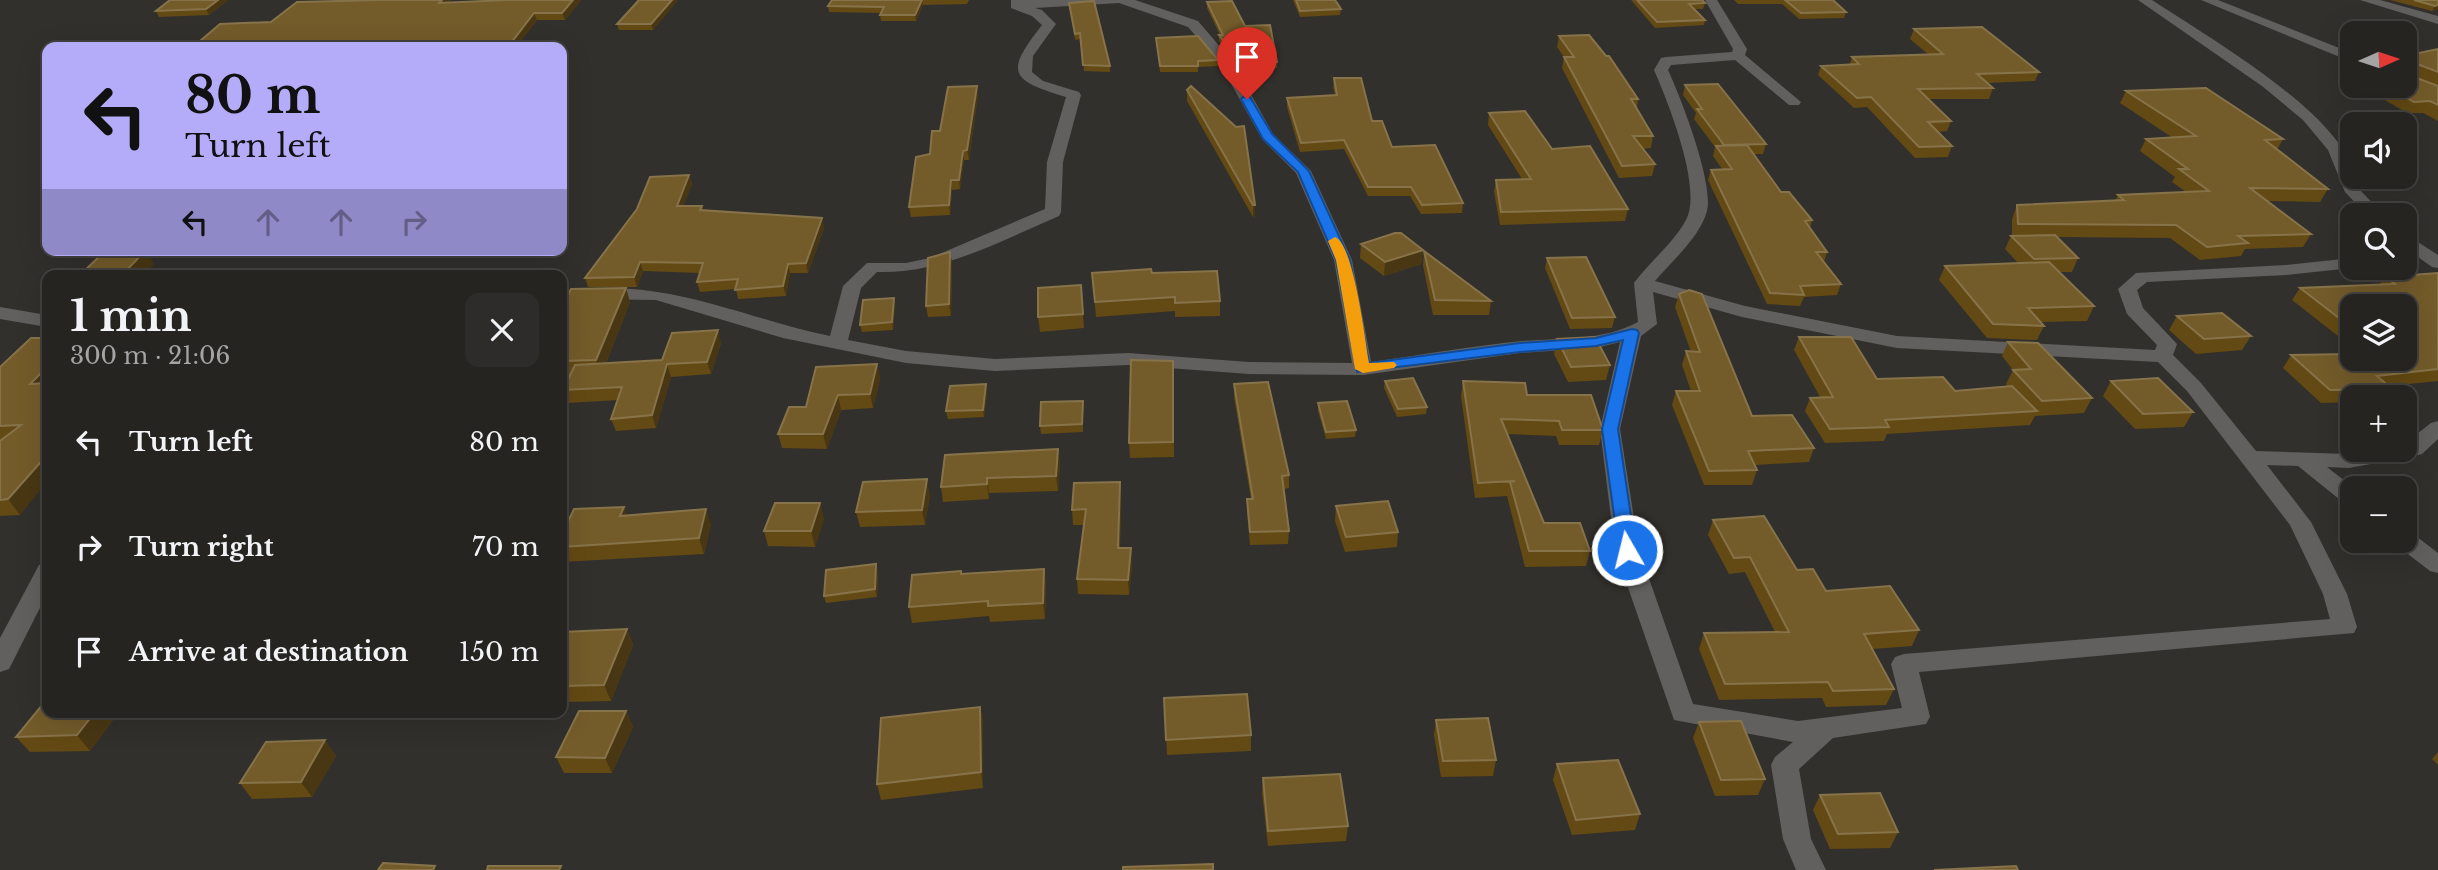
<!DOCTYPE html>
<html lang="en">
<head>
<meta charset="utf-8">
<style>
  :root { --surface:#262421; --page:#2e2c2a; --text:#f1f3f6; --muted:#a4a4a5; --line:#42413f }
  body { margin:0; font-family:"Libre Baskerville",serif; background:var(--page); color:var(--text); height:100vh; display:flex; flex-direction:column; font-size:26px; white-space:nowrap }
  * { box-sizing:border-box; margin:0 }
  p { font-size:23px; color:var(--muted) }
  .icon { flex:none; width:38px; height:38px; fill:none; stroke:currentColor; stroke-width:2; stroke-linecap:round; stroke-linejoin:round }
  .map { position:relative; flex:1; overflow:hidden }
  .details { position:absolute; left:42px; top:270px; width:525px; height:448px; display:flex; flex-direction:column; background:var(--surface); border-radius:14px; box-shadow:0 7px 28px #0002,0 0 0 2px var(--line) }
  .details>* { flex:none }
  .top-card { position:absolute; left:42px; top:42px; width:525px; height:214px; border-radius:14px; box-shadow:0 7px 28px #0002,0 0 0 2px var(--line); background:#b4acf9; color:#111; overflow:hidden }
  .needle { width:46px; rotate:87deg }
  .controls { position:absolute; left:2340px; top:21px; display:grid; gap:14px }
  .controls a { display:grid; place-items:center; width:77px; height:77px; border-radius:14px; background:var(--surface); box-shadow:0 7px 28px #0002,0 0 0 2px var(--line); font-size:35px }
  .pin { position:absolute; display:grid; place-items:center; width:60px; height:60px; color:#fff; margin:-72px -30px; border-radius:50% 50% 50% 0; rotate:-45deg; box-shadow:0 0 7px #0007 }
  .pin .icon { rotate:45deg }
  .me { position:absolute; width:77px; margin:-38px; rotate:352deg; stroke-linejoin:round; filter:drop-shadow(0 0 5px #0008) }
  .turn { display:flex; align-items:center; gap:24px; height:147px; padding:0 28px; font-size:32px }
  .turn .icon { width:91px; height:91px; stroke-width:2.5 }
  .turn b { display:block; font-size:49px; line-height:60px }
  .lanes { display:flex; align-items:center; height:66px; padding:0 28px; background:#0003; justify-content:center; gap:35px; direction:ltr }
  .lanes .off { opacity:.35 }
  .round { display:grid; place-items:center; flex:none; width:74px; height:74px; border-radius:14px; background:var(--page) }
  .overview { display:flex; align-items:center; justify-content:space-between; height:119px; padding:0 28px }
  h1 { font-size:42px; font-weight:800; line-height:52px }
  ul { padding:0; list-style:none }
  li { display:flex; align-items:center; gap:21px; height:105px; padding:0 28px }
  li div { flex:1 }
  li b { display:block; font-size:26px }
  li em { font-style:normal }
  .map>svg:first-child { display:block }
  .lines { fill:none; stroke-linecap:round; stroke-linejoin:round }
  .street { fill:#61605f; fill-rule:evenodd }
  .wall { fill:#634913 }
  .shaded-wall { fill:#493713 }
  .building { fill:#735b2a; stroke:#877349; stroke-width:2 }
  .route { fill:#1a73e8; stroke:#114b97; stroke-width:2 }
  .slow { fill:#f59e0b }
</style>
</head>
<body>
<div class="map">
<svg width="2438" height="870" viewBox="0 0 2438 870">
  <rect width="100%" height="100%" fill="#32302c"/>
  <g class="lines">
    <!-- street -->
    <path class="street" d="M1011,0H1135L1198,21L1233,62L1273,134L1311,171L1352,260L1371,362C1421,355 1472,346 1522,341C1561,338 1603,341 1638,322L1634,283C1650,261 1673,244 1686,220C1703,189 1668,102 1654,70L1661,58L1666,57L1732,52L1733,49L1705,0H1717L1747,49L1745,55L1801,102L1799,105H1789L1735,60L1671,65L1668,70C1681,98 1714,183 1707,211C1700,237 1672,261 1655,281L1745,306L1897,336L2155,350L2157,345L2127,314L2118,289L2136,273L2286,265L2352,258V268H2354H2352L2286,275L2147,282L2137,290L2143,308L2177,344L2173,355L2201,383L2256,451L2349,454L2373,450H2404V444L2431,423L2438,421V439L2422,454L2414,456L2349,468L2327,467L2354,488L2352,505L2344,503L2298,466L2267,465L2311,522L2347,594L2357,627L2354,633L1919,672L1930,717L1926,724L1833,738L1799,769L1811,839L1826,870H1796L1783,839L1771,765L1775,757L1793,742L1674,720L1615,550L1600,429L1620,342L1596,348L1520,353L1363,375L1249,374L1128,365L995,371L906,363L783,338L656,300L583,299L562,304V294C653,272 742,318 830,336L843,286L867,263H906L930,258L1045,209L1047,162L1066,97C1009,80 1005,72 1042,25L1032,16L1011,8ZM1119,3L1188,27L1220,64L1262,139L1296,173L1334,260L1352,363L1249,362L1128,353L995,359L906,351L848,340L861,288L877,272C942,274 1000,241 1059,216L1061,212L1063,162L1081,95L1079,92L1043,81L1032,72L1033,56L1056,24L1042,10L1035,8ZM1653,292L1742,317L1897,348L2158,362L2187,391L2290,525L2323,594L2330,619L1904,654L1895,657L1891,664L1902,708L1798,721L1693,704L1639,550L1620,429L1641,336L1657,324Z
      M2138,0H2152C2198,31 2352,119 2352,177H2355L2360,190L2384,215H2367L2345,192L2328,150L2303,120L2262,86Z
      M2201,0H2218L2352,53V62Z
      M2360,0H2380L2438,16V24Z
      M2404,233L2438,255V268L2432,267L2404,247Z
      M0,307L47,315V327L0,319Z
      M2404,531L2412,533L2438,553V573L2430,571L2396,545L2394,541H2404Z
      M47,563V594L9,669L0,672V638L39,565Z"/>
  </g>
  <!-- wall -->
  <path class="wall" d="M170,0H228L209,15L159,17L156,11Z
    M380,0H451L449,3L581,0L565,20H537L516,47H193Z
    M639,0H677V1L653,30H619L617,24Z
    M832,0H969L967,4L923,5L916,21H881L880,15L881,13L829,12L828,6Z
    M1293,0H1335L1341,9L1340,15L1300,17Z
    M1631,0H1702L1705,3L1703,9H1695L1705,20L1704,25L1655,28Z
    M1734,0H1833L1846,12L1844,18L1799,19L1782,4H1738Z
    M2390,0H2438V9L2432,11Z
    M1207,2L1277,62V68L1240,70L1219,41V35H1220L1207,8Z
    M1069,3L1110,66V72L1084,71L1081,39L1075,40Z
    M1914,29L2039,72L2035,81L1987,83L1993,88L1989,99H1928L1951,121L1947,131L1937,132L1952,146L1948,157L1915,158L1867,107L1854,108L1818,75L1821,66L1850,64L1852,57L1929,55L1910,39Z
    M1559,36L1638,99L1637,108L1653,136L1651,148L1642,149L1655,164L1652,176L1619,178L1562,68L1564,57L1557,47Z
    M1156,38L1218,60V66L1198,67V72H1160Z
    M2438,49V121L2423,113H2407L2361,86H2404V56Z
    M2352,72V81L2348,78Z
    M1334,78L1372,121L1392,147L1463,203L1462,213L1421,214L1410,196H1368L1344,149L1300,152L1287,107V98L1335,95L1333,87Z
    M1685,85L1766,144L1763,154H1753L1781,192L1812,220L1810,228L1827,252L1824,262L1841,284L1837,295L1804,297L1800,306L1767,304L1708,180L1711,170L1722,169L1713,156L1715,147L1694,119L1696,113L1683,95Z
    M1187,90L1255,205V217H1253L1187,101Z
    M2126,91L2283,139L2277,150L2328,189L2320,202L2268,201L2311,234L2303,247L2245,249L2241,256L2200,260L2170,238L2057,237L2078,258L2072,272H2060L2094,306L2087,321L2040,322L2044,326L2037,340L1987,338L1939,280L1945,266L2018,263L2005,249L2011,236H2012V219L2017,205L2115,201L2118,195L2186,192L2172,182L2175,177L2140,151L2146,139L2173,138L2120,103Z
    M978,95L969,160H964L960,189L952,190L950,215L911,217L909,207L930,154L940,131Z
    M1489,113L1552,149L1628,209L1625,221L1500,225L1494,192L1496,180L1522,179L1488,125Z
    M689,175L692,184L683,206H702L703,210L824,228L808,273H790L786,296L738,299L736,289L700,292L697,282L700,273L643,271L637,287H588L585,278Z
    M1361,244L1423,250L1421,264L1384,276L1360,258Z
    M1424,251L1491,301L1489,315H1433L1423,265Z
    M950,252L952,263L951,316L928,317L926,306Z
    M1547,258L1615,317L1612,328L1570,329L1545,268Z
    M1092,273H1152L1220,301V316L1175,317V311L1096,317Z
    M2438,273V381L2389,386L2392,389L2386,397H2352V402L2321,403L2283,368L2291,355L2404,359L2352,306V347L2292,300L2300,288L2380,284L2385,277Z
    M1081,285L1084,328L1040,332L1038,317Z
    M626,288L630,302L606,363L662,360L721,343L711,374L671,377L656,428L616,431L611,419L618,400L568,403L563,390L570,375H562V308Z
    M1679,294L1752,416L1814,448L1809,462L1754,465L1757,470L1752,485H1704L1672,405L1676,391H1691L1682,365L1686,351L1691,352L1675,307Z
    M894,298L895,305L893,330L862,332L860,325Z
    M2177,316L2251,336L2242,350L2196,354L2169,330Z
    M1799,337L1877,379L1955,391L2008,387L2006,384L2013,370L2002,356L2008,342L2092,398L2084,413L2035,416L2030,425L1887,434L1884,441L1825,443L1805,411L1810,398L1820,397L1794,350Z
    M31,338L20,515L0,516V367Z
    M1557,339L1610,365L1606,380L1568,382L1554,354Z
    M1173,361L1174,457L1130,458L1129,443Z
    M877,364L880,379L873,408L841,410L827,449L782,448L778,434L806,407Z
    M1385,381L1427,407L1426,414L1397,417L1384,388Z
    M1463,381L1527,395L1603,430L1599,445H1559L1556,436L1507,434L1544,523L1590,551L1586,566L1525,567L1507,496L1475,498L1461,396Z
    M2111,381L2193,412L2184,427L2135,429L2103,396Z
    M1234,384L1289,475V488L1284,489L1289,531L1288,544L1250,545L1247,512V499H1251L1234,397Z
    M987,392L984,417L948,419L946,411Z
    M1083,401V432L1041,434L1040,426Z
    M1318,403L1356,430L1355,437L1326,439L1318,411Z
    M1058,449L1060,464L1058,491L989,493V499L943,502L941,487Z
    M930,495L925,525L860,527L856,512Z
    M1121,497L1120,548L1132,564L1129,595L1078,594L1077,579L1084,525H1073L1072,510Z
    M1336,506L1398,532L1397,547L1345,552L1335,521Z
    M627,515L711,524L704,554L562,562V534Z
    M824,518L815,547L768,546L764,531Z
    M1713,520L1797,570L1826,591L1919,630L1912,646L1872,649L1894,689L1886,705L1826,707L1822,698L1719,700L1699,649L1704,633L1775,632L1745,572L1729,574L1708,535Z
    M1044,569L1046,585L1045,619L990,622L989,616L912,623L909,607L962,574Z
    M878,572L877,597L826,603L824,596Z
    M627,629L633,645L611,701L562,702V632Z
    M1164,698L1251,735V751L1167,755Z
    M980,707L983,722V788L881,800L877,784Z
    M626,711L633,727L612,773H564L556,757Z
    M119,712L90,751L30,752L16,737Z
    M1436,720L1496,760L1493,776L1441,777L1434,735Z
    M1699,722L1765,779L1758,795L1715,796L1693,738Z
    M325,740L336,756L312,797L252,799L240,783Z
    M2438,752V765L2432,759Z
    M1557,764L1640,814L1635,830L1572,835L1553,780Z
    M1263,778L1348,826L1346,841L1268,846L1262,793Z
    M1820,795L1898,832L1890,848L1830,849L1813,810Z"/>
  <!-- shaded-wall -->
  <path class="shaded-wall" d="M218,0H228L209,15L206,9Z
    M442,0H451L442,10L439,3Z
    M573,0H581L565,20L562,13Z
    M672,0H677V1L653,30L651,24Z
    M922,0L923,5L916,21L915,15Z
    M2438,5V9L2432,11L2435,6Z
    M534,13L537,20L516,47H508Z
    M977,86L978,95L969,160L967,150Z
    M963,151L964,160L960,189L959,180Z
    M689,175L692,184L680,215L677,206Z
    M951,180L952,190L950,215L949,205Z
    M1253,205H1255V217H1253Z
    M822,218L824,228L808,273L806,263Z
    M146,250L154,264L144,275H122Z
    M1423,250L1421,264L1384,276L1385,262Z
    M950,252L952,263L951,316L949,304Z
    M640,262L643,271L637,287L634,277Z
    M788,264L790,273L786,296L783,286Z
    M626,288L630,302L601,375L596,360Z
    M894,298L895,305L893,330L892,322Z
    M718,330L721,343L711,374L707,362Z
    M667,364L671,377L656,428L652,415Z
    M877,364L880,379L873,408L870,394Z
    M47,367V392L30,384Z
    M986,384L987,392L984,417L983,410Z
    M838,395L841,410L827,449L823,434Z
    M1058,449L1060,464L1058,491L1056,476Z
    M47,455V482L20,515L8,499Z
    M987,478L989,493V499L987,484Z
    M927,479L930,495L925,525L922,510Z
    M1120,482L1121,497L1119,563L1118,548Z
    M820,503L824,518L815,547L811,531Z
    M624,507L629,523L620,516Z
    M706,509L711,524L704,554L699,538Z
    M1131,548L1132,564L1129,595L1128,580Z
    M876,564L878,572L877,597L875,589Z
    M1044,569L1046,585L1045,619L1043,603Z
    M627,629L633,645L611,701L604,685Z
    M980,707L983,722V788L981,772Z
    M626,711L633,727L612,773L605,758Z
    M95,712H119L90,751L77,735Z
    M325,740L336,756L312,797L301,782Z"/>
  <!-- building -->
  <path class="building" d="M170,0H218L206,9L156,11Z
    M380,0H442L439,3L507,0H573L562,13H534L508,47H193L220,24L271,22L297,2Z
    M639,0H672L651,24H617Z
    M832,0H922L915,15H880L884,7L828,6Z
    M1296,0H1335L1341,9L1300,11Z
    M1637,0H1702L1705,3L1689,4L1705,20L1657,22Z
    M1785,0H1833L1846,12L1801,13Z
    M2414,0H2438V5L2435,6Z
    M1094,1L1110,66L1083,65L1080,33L1075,34L1069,3Z
    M1232,1L1245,26L1270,25L1277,62L1240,63L1219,35H1223L1207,2Z
    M1982,27L2039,72L1977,74L1993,88L1918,89L1951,121L1928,122L1952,146L1919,147L1871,97L1857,98L1821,66L1859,64L1852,57L1943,54L1914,29Z
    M1589,35L1606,56H1609L1638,99H1631L1653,136H1633L1655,164L1622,166L1564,57H1574L1559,36Z
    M1198,36L1218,60L1198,61V66H1160L1156,38Z
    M2438,49V72L2412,62L2408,65L2409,75L2438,86V105L2430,101L2414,102L2387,86H2404V56Z
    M1334,78H1361L1372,121H1382L1392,147L1435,145L1463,203L1422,205L1411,187H1368L1344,140L1301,143L1287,98L1337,95Z
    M1718,84L1766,144L1724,145L1697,109H1702L1685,85Z
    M977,86L967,150L963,151L959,180H951L949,205L909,207L916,157L930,154L932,131H940L948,87Z
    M1191,86L1236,127L1244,126L1255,205H1253L1187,90Z
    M2206,88L2283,139L2265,140L2328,189L2250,188L2311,234L2238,236L2248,243L2207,247L2176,225L2018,224L2017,205L2124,200L2118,195L2209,191L2179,169H2188L2146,139L2196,136L2126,91Z
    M1525,111L1552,149L1590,146L1628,209L1501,212L1496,180L1531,179L1489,113Z
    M1747,145L1781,192H1789L1812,220L1805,221L1827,252H1816L1841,284L1800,286L1804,295L1770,293L1711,170L1732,169L1716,146Z
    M689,175L677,206H702L700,210L822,218L806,263L788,264L783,286L735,290L738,279L697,282L703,263L640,262L634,277L585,278L637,209L650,177Z
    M1395,233H1401L1423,250L1385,262L1361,244Z
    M2055,235L2078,258L2034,259L2011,236Z
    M146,250L122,275H80L104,252Z
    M1424,251L1491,301L1435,300Z
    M950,252L949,304L926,306L928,258Z
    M1586,257L1615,317L1572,318L1547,258Z
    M2049,262L2094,306L2028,308L2044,326L1993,324L1945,266Z
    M1151,269L1152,273L1217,271L1220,301L1175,303V297L1095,302L1092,273Z
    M2438,273V369L2377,376L2392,389L2330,390L2291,355L2352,354V359H2404V306H2352V328L2300,288L2395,284L2385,277Z
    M1081,285L1083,314L1038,317V288Z
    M626,288L596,360L562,361V308L571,289Z
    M1689,290L1702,294L1752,416L1792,415L1814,448L1748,451L1757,470L1709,471L1676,391H1700L1686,351L1700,352L1679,294Z
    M894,298L892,322L860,325L863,300Z
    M2222,313L2251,336L2204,339L2177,316Z
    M718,330L707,362L667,364L652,415L611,419L622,387L563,390L575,365L662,360L672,333Z
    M1595,337L1610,365L1571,367L1557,339Z
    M1799,337H1851L1877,379L1943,377L1955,391L2012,386L2037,411L1885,420L1889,427L1830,429L1810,398L1833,397Z
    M31,338H47V367L30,384L47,383V455L8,499L0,500V441L21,425L0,426V367Z
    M2008,342L2038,343L2092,398L2042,401L2013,370L2031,369Z
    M1131,360L1173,361V442L1129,443Z
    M877,364L870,394L838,395L823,434H778L789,407H806L816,367Z
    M1413,378L1427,407L1398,409L1385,381Z
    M2158,378L2193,412L2143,414L2111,381Z
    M1463,381L1525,383L1527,395H1591L1603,430H1562L1559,421L1501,419L1544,523H1580L1590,551H1529L1510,482L1515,481L1478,483Z
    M1268,382L1289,475L1282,476L1289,531L1250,532L1247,499H1253L1234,384Z
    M986,384L983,410L946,411L950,386Z
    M1083,401L1082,424L1040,426L1041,402Z
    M1347,401L1356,430L1326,432L1318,403Z
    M1058,449L1056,476L987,478V484L941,487L945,455Z
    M927,479L922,510L856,512L863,482Z
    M1120,482L1118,548H1131L1128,580L1077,579L1086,509L1072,510L1074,483Z
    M1388,501L1398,532L1346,537L1336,506Z
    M775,503H820L811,531H764Z
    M624,507L620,516L706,509L699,538L562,547V534L574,509Z
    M1764,516L1797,570L1813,569L1826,591L1890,586L1919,630L1864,634L1894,689L1833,691L1828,682L1725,684L1704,633L1789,632L1750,557L1734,558L1713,520Z
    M876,564L875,589L824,596L826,570Z
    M1044,569L1043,603L988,606V601L909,607L912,575L961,571V574Z
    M627,629L604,685L562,686V632Z
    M1247,694L1251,735L1166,740L1164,698Z
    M47,699V712H95L77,735L16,737Z
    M980,707L981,772L877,784L881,718Z
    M579,711H626L605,758L556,757Z
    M1488,718L1496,760L1443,761L1436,720Z
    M1741,721L1765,779L1721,780L1699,722Z
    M325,740L301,782L240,783L266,742Z
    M1618,760L1640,814L1576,820L1557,764Z
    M1340,774L1348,826L1268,831L1263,778Z
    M1880,793L1898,832L1838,834L1820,795Z
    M383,863L435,866L433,870H378Z
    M1213,864V870H1123V867Z
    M488,866H561L559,870H487Z
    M2016,866L2018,870H1934Z"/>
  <!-- route -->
  <path class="route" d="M1243,97H1250L1272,134L1309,171L1350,260L1369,363L1520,343L1596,338L1632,329L1637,330L1639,333L1618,429L1636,550L1634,554H1621L1619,550L1602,429L1623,340L1596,346L1520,352L1357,372L1336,260L1298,172L1263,139L1241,99Z"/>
  <!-- slow -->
  <path class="slow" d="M1335,237C1354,244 1365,341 1369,363L1394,362L1397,365L1394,368L1363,373L1355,369L1336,260L1328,241Z"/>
</svg>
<div class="controls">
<a><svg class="needle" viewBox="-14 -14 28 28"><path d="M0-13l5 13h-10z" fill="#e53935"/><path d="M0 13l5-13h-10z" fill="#a4a4a5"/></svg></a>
<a><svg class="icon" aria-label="sound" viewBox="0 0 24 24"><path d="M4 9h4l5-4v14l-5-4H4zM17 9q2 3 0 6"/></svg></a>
<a><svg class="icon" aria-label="search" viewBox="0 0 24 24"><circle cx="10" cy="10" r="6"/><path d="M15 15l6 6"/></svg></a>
<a><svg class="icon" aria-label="layers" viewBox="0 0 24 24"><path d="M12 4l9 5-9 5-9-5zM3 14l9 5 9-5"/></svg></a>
<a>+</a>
<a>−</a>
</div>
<div class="pin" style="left:1247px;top:99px;background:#d93025"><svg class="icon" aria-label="arrive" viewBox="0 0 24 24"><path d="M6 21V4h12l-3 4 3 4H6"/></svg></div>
<svg class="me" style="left:1627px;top:550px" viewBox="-20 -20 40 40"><circle r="17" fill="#1a73e8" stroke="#fff" stroke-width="3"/><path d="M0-11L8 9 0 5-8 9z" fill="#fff"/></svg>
<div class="top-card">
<div class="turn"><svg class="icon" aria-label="left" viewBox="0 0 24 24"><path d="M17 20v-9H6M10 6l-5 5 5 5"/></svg><div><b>80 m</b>Turn left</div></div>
<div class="lanes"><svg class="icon" aria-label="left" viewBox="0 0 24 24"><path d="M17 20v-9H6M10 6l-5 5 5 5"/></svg><svg class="icon off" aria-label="ahead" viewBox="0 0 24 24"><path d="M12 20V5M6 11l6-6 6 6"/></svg><svg class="icon off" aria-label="ahead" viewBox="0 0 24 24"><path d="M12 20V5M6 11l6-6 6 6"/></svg><svg class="icon off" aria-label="right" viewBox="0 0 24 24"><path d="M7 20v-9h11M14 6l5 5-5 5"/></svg></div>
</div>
<section class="details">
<div class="overview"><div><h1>1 min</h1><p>300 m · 21:06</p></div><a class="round"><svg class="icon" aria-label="close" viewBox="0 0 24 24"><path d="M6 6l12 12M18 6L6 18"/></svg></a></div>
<ul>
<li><svg class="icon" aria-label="left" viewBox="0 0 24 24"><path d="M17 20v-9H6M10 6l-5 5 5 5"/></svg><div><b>Turn left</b></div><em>80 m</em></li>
<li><svg class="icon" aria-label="right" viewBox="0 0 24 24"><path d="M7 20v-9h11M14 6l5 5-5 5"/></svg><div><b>Turn right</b></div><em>70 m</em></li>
<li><svg class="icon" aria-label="arrive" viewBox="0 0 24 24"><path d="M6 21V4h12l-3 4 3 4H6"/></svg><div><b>Arrive at destination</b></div><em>150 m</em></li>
</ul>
</section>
</div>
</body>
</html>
